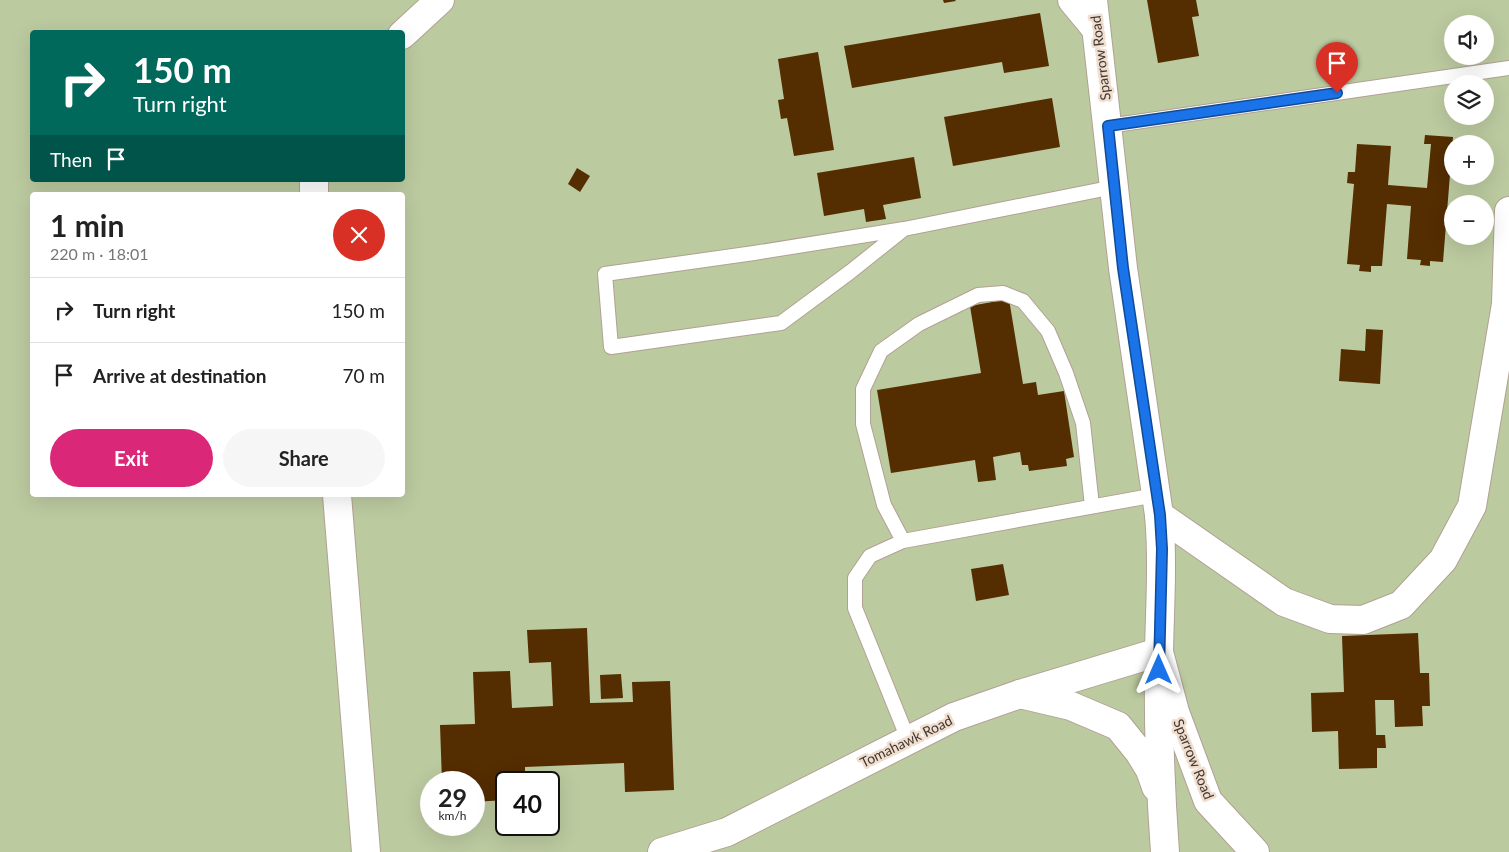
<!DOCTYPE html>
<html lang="en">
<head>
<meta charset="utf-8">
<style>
  :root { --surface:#fff; --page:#f6f6f6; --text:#222; --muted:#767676; --line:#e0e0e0; --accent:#db2777 }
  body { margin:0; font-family:Lato,sans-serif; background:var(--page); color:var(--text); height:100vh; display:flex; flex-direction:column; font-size:19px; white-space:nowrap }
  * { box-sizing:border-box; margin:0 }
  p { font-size:16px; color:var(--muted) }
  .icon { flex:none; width:28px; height:28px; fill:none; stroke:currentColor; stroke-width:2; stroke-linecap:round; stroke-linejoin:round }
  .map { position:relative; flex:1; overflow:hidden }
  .sheet { position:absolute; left:30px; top:192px; width:375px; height:305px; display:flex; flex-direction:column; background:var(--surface); border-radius:5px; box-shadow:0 5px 20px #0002 }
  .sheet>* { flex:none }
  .banner { position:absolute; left:30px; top:30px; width:375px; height:152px; border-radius:5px; box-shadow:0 5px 20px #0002; background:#00695c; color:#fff; overflow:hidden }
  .buttons { position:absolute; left:1444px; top:15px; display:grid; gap:10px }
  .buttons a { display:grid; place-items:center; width:50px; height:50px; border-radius:50%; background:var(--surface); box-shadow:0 5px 20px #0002; font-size:25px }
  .speed { position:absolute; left:420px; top:771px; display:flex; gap:10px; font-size:25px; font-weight:700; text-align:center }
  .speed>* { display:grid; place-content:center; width:65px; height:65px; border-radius:50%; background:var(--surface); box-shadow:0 5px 20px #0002; line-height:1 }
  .speed small { font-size:12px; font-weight:400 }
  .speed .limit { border:2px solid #111; border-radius:8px; background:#fff; color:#111 }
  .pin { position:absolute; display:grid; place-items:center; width:42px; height:42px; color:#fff; margin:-51px -21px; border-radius:50% 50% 50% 0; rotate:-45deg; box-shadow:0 0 5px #0007 }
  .pin .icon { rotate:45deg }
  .me { position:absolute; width:55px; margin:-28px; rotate:0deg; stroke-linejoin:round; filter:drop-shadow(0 0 4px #0008) }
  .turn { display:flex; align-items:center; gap:18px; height:105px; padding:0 20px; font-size:22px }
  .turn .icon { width:65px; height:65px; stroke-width:2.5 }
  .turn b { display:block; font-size:35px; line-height:42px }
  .then { display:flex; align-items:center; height:48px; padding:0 20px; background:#0003; gap:10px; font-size:19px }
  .round { display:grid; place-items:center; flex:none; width:52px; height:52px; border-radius:26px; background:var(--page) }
  .headline { display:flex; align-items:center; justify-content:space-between; height:85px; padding:0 20px }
  h1 { font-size:30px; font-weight:700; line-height:38px }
  .cta { display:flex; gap:10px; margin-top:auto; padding:10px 20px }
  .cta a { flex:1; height:58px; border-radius:30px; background:var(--accent); color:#fff; font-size:20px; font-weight:700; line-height:58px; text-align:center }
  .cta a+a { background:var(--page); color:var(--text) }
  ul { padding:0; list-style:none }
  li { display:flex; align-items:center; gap:15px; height:65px; padding:0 20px; border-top:1px solid var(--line) }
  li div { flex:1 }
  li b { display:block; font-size:19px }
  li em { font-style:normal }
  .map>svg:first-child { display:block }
  .green { fill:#bccaa0; fill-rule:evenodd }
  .building { fill:#542d00 }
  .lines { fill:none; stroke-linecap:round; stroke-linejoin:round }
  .lane-casing { stroke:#b2a193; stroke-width:16 }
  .street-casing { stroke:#b2a193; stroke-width:30 }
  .secondary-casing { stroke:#b2a193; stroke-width:30 }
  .lane { stroke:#fff; stroke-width:14 }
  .street { stroke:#fff; stroke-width:28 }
  .secondary { stroke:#fff; stroke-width:28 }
  .route-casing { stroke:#114b97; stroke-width:12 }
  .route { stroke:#1a73e8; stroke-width:9 }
  .labels { text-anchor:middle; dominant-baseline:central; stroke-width:5; stroke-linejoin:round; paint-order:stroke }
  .street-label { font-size:14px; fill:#3f3832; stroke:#f1decf }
</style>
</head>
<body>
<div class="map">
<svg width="1509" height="852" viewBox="0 0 1509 852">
  <rect width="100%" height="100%" fill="#f1decf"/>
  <!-- green -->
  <path class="green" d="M0,0H1509V852H0ZM1452,24H1485V56H1452ZM32,32H402V180H32ZM1452,84H1485V116H1452ZM1452,144H1485V176H1452ZM32,195H402V495H32ZM1452,204H1485V236H1452ZM431,782H474V825H431ZM506,782H549V825H506Z"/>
  <!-- building -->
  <path class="building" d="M943,0H955L956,1L944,3Z
    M1147,0H1196L1199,16L1192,17L1199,56L1158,63Z
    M1040,13L1049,66L1004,73L1002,62L852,88L844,46Z
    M818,52L834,150L794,156L787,118L781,119L778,100L784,99L778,59Z
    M1052,98L1060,147L953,166L944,117Z
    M1425,135L1453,137L1443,262L1430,261V266L1420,265L1421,260L1407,259L1411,206L1387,204L1382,266H1371V272L1359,271L1360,265L1347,264L1354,184L1347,183L1348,172H1355L1357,144L1391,146L1388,185L1427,188L1431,144H1424Z
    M914,157L921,198L883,205L886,219L866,222L864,209L824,216L817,173Z
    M577,168L590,176L580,192L568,184Z
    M1009,299L1023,384L1036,382L1038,395L1064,391L1074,457L1066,459L1067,466L1029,471L1028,465H1022L1020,452L993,457L996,480L978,482L975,460L891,473L877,390L981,373L970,306Z
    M1366,329L1383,330L1380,384L1339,381L1341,349L1365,351Z
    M1003,564L1009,595L976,601L971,569Z
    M587,628L590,703L633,702L632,682L670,681L674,790L625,792L624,763L525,767V782H506V800L474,802V782H442L440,725L475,724L473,672L510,671L512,708L553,706L551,662L529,663L527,630Z
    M1418,633L1420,673H1429L1430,706H1422L1423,726L1395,727L1394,700H1375L1376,735H1385L1386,748H1377V768L1339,769L1338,731L1312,732L1311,693L1344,692L1342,636Z
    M621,674L623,698L601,699L600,675Z"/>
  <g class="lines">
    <defs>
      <path id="lane" d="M1108,126L1509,68
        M904,229L850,272L781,323L611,347L605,274L754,253L904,229L1114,187
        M903,541L884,505L863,424V389L881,351L919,324L978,295L1003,293L1023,301L1048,331L1066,373L1083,423L1092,506
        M908,739L855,608V578L870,556L903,541L1156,495"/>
      <path id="street" d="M1072,0L1096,29
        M402,35L440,0
        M314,180V195
        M337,495L366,852
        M1159,515L1284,602L1330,619L1363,620L1401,605L1443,560L1472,506L1506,304L1509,211
        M662,852L727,832L954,717L1020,694L1159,652L1175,712L1208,801L1255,852"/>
      <path id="secondary" d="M1093,0L1123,268L1159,515C1163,560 1160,605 1159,651C1158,718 1160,785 1165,852
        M1020,694L1071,706L1118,726L1139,752L1150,770L1156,787"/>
    </defs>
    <!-- lane casing -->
    <use href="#lane" class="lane-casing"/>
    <!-- street casing -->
    <use href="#street" class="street-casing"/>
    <!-- secondary casing -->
    <use href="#secondary" class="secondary-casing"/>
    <!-- lane -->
    <use href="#lane" class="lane"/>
    <!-- street -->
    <use href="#street" class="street"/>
    <!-- secondary -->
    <use href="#secondary" class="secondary"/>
  </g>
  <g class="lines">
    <defs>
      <path id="route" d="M1159,670L1162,549L1160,515L1123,268L1108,126L1337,93"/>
    </defs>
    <!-- route casing -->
    <use href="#route" class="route-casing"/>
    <!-- route -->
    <use href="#route" class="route"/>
  </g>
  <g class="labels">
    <!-- street labels -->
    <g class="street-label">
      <text transform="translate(1100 58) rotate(-97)">Sparrow Road</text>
      <text transform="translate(906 741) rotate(-26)">Tomahawk Road</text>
      <text transform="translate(1194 759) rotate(68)">Sparrow Road</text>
    </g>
  </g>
</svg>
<div class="buttons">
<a><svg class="icon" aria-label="sound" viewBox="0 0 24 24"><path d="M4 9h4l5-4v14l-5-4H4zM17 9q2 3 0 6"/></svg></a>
<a><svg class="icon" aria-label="layers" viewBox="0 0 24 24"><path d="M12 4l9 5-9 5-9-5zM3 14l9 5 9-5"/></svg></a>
<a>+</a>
<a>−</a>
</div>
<div class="speed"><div>29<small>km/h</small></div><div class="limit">40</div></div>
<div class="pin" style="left:1337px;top:93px;background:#d93025"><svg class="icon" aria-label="arrive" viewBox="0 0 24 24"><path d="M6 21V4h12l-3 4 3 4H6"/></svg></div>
<svg class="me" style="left:1159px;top:670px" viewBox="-20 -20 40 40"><path d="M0-17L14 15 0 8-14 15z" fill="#1a73e8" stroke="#fff" stroke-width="4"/></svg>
<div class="banner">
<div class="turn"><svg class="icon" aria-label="right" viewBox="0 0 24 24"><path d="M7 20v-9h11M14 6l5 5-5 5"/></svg><div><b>150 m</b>Turn right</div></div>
<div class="then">Then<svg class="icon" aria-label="arrive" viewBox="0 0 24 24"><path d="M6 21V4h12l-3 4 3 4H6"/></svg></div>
</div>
<section class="sheet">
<div class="headline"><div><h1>1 min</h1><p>220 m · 18:01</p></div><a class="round" style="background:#d93025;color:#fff"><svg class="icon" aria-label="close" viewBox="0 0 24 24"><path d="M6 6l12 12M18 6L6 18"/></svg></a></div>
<ul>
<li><svg class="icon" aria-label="right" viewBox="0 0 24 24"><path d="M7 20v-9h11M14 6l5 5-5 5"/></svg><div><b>Turn right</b></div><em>150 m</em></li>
<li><svg class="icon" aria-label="arrive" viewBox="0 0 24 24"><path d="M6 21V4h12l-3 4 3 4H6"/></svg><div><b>Arrive at destination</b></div><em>70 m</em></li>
</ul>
<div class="cta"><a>Exit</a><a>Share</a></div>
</section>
</div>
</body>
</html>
